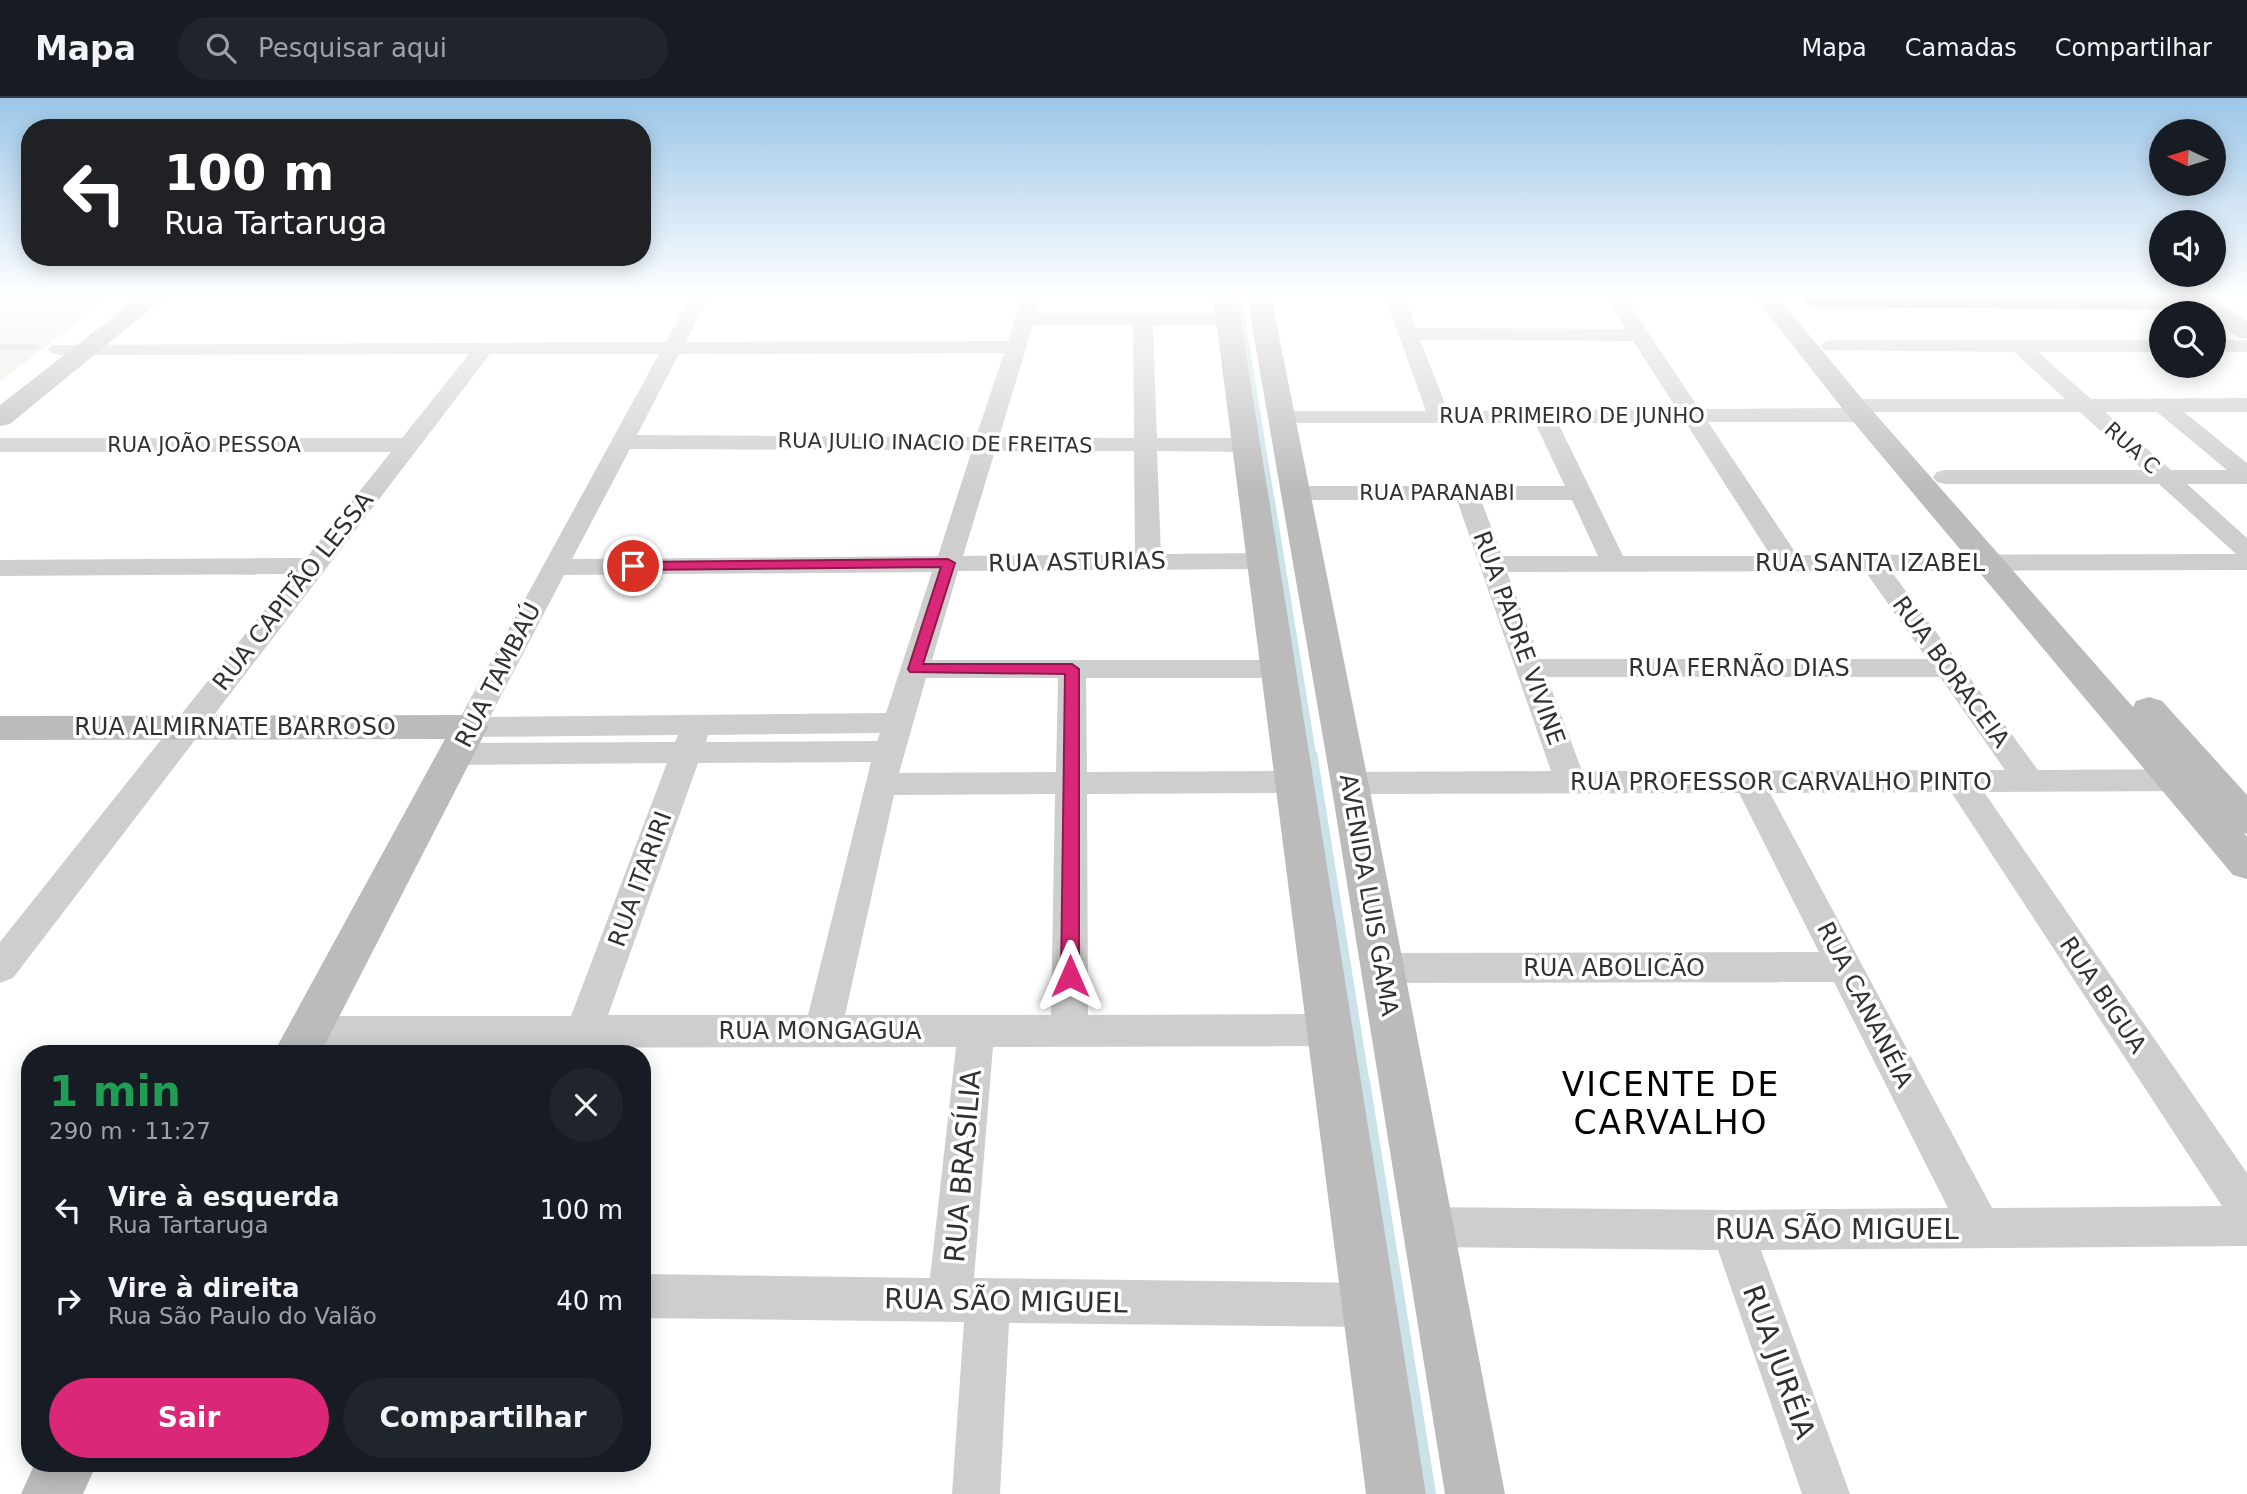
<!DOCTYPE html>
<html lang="pt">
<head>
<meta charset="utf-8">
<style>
  :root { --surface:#171b24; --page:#20242c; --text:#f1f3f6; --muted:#9ea1a6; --line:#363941; --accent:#db2777 }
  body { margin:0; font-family:"DejaVu Sans",sans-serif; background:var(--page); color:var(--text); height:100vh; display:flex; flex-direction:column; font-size:26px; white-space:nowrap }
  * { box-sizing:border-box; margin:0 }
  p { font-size:23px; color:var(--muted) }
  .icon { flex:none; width:38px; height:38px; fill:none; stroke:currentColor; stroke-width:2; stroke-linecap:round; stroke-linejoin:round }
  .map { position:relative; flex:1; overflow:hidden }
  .panel { position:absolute; left:21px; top:947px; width:630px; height:427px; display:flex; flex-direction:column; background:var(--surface); border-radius:28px; box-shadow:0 4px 18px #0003 }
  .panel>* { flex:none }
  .guide { position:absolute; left:21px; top:21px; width:630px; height:147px; border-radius:28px; box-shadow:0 4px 18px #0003; background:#202124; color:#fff; overflow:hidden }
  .needle { width:46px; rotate:274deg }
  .controls { position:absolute; left:2149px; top:21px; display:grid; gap:14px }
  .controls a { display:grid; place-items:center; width:77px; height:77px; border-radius:50%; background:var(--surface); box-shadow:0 4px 18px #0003; font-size:35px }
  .pin { position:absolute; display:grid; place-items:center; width:60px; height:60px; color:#fff; margin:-30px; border:4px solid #fff; border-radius:50%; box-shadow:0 2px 7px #0007 }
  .me { position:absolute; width:77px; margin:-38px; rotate:0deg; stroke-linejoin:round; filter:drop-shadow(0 0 5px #0008) }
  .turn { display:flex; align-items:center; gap:24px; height:147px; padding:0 28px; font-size:32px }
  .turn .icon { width:91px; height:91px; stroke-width:2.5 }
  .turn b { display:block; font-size:49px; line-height:60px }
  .round { display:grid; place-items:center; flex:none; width:74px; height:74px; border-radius:37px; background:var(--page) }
  .headline { display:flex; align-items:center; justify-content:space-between; height:119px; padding:0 28px }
  h1 { font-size:42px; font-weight:700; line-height:52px; color:#1e9e55 }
  .action { display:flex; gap:14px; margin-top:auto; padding:14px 28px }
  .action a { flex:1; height:80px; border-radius:42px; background:var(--accent); color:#fff; font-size:28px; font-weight:700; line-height:80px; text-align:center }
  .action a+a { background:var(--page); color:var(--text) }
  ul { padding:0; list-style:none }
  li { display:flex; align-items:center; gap:21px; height:91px; padding:0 28px }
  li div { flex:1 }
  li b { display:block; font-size:26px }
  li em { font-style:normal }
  header { display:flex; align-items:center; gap:42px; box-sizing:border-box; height:98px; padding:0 35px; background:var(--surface); border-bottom:2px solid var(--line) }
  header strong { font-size:33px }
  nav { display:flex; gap:38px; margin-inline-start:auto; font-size:24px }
  .search { width:490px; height:63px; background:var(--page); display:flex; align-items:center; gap:18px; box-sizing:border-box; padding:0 24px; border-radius:38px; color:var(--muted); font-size:26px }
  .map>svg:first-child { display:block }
  .green { fill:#e6e9dd }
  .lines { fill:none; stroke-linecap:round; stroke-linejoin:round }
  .stream-far3 { stroke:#cbe2e8; stroke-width:5 }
  .stream-far2 { stroke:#cbe2e8; stroke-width:7 }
  .stream-far1 { stroke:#cbe2e8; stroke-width:9 }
  .stream { stroke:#cbe2e8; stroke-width:10 }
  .lane { fill:#cecece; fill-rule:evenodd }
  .street { fill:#cecece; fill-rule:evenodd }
  .secondary { fill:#bbb; fill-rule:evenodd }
  .wall { fill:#8c8c8c }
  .route { fill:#db2777; stroke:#8e194d; stroke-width:2 }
  .labels { text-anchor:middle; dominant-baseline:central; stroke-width:7; stroke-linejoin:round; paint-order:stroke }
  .far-street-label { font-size:21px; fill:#313131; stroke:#fff }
  .street-label { font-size:24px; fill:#313131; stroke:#fff }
  .near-street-label { font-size:28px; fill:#313131; stroke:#fff }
  .near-quarter-label { font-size:33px; letter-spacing:2px; fill:#000; stroke:#fff }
</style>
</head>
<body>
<header>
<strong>Mapa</strong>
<div class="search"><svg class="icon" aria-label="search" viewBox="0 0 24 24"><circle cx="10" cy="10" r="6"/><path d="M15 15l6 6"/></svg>Pesquisar aqui</div>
<nav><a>Mapa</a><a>Camadas</a><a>Compartilhar</a></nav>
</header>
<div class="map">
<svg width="2247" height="1396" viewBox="0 0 2247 1396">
  <rect width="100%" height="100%" fill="#fff"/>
  <!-- green -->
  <path class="green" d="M0,198H113L0,283Z"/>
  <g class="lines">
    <!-- stream-far3 -->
    <path class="stream-far3" d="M1239,198L1272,402"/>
    <!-- stream-far2 -->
    <path class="stream-far2" d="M1271,400L1313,659"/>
    <!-- stream-far1 -->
    <path class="stream-far1" d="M1313,657L1365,984"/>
    <!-- stream -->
    <path class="stream" d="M1365,983L1431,1396"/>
    <!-- lane -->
    <path class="lane" d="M0,246H35L40,249L35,252H0Z"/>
    <!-- street -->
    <path class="street" d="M690,198H709L686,244L1008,243L1022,198H1041L1036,215H1229L1239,221L1229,227H1153L1157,340H1247L1255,342L1258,347L1255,352L1247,354L1157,353L1161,456L1264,455L1273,458L1277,463L1273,468L1264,471L958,473L932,562H1279L1289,565L1293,571L1289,577L1279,580H1086L1087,674L1295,673L1306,676L1311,684L1306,692L1295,695L1087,696L1088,917L1331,916L1344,921L1350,932L1344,943L1331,948L993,949L974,1180L1370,1185L1386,1191L1392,1207L1386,1223L1370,1229L1009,1225L1000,1396H952L964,1224L642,1220V1176L930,1180L956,949L308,950L295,945L289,934L295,923L308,918H571L667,665L457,667L446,663L442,656L446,649L457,645L675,644L678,637L470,639L459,636L455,629L659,256H490L13,880L0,885V844L293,476L0,478V462L306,460L391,354H0V340H402L469,256L58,257L51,255L48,251L51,247L666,244ZM1033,227H1133L1134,340L999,339ZM1004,255L976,339L637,337L679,256ZM630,351L972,352L938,458L572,461ZM995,353H1134L1135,456L963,458ZM932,474L886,615L490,619L564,477ZM926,580H1058L1056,674L899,675ZM880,635L877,643L706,644L708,637ZM871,664L808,917H608L698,665ZM1055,696L1051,917H845L894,697Z
      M1385,198H1404L1416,230L1626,231L1605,198H1624L1699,311L1845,310L1843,308L1846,303L1854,301H2065L2014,254L1824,252L1821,248L1824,244L1831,242H2161V254H2038L2091,301L2247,300V314H2184L2247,365V386H2187L2247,440V472L1891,473L2038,672L2197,671L2208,674L2213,682L2208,690L2197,693L1984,694L2247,1075V1148L1761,1152L1850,1396H1802L1718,1152L1428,1149L1413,1143L1407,1129L1413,1115L1428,1109L1732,1112L1948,1110L1834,884L1383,885L1370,880L1365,870L1370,860L1383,855L1819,854L1739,695L1350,696L1339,693L1334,685L1339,677L1350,674L1551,673L1457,402H1295L1287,400L1283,395L1287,390L1295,388H1565L1535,325H1274L1271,320L1274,315L1282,313H1426ZM1420,242L1633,243L1677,311L1448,313ZM1871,314H2080L2143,372H1945L1937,374L1933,379L1937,384L1945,386H2159L2236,456L1797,457L1708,324H1862L1870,322L1873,317ZM2105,314H2157L2227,372H2171ZM1558,325H1686L1771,458H1623ZM1481,402H1572L1598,458H1502ZM1865,473L1927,561H1540L1507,474ZM1547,579H1940L2005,672L1582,673ZM1951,694L2222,1108L1992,1110L1770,695Z
      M2214,242H2247V254H2214Z"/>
    <!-- secondary -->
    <path class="secondary" d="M140,198H166L10,326L0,328V307Z
      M1213,198H1237L1426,1396H1366Z
      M1247,198H1271L1371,698L1505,1396H1445L1333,698Z
      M1754,198H1777L1863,302L2133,609L2136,603L2149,599L2162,603L2247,697V736L2244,735L2247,739V781L2233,777L1845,314Z
      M2186,198H2212L2247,223V241L2238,239L2214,221V215H2206Z
      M470,617L483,620L488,629L320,956H273L445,641L0,642V618Z
      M35,1365H97L83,1396H21Z"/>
  </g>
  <!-- wall -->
  <path class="wall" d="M1802,198H2203L2194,212L1811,209Z"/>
  <!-- sky -->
  <linearGradient id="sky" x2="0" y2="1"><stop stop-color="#9cc6e8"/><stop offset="0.5" stop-color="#fff"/><stop offset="1" stop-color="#fff" stop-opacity="0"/></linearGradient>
  <rect width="2247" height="394" fill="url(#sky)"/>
  <!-- route -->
  <path class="route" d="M948,461L955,465L923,566H1072L1079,571V878L1076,883L1070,885L1063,883L1061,878L1065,576L910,574L908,571L941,469L633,472L627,468L633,464Z"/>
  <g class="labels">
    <!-- far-street labels -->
    <g class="far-street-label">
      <text x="1572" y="318">RUA PRIMEIRO DE JUNHO</text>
      <text transform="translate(935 345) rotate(1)">RUA JULIO INACIO DE FREITAS</text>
      <text x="204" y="347">RUA JOÃO PESSOA</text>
      <text transform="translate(2132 350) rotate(42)">RUA C</text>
      <text x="1437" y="395">RUA PARANABI</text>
    </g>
    <!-- street labels -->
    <g class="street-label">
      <text transform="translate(1077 464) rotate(-1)">RUA ASTURIAS</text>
      <text x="1870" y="465">RUA SANTA IZABEL</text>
      <text transform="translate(293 493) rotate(-52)">RUA CAPITÃO LESSA</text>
      <text transform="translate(1519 540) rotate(70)">RUA PADRE VIVINE</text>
      <text x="1739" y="570">RUA FERNÃO DIAS</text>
      <text transform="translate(1951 574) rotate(54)">RUA BORACEIA</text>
      <text transform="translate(498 577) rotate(-63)">RUA TAMBAÚ</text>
      <text x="235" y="629">RUA ALMIRNATE BARROSO</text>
      <text x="1781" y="684">RUA PROFESSOR CARVALHO PINTO</text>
      <text transform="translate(640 781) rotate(-70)">RUA ITARIRI</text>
      <text transform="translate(1369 797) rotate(80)">AVENIDA LUIS GAMA</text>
      <text x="1614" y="870">RUA ABOLICÃO</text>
      <text transform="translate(2103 897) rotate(56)">RUA BIGUA</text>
      <text transform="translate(1865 907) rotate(63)">RUA CANANÉIA</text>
      <text x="820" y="933">RUA MONGAGUA</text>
    </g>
    <!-- near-street labels -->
    <g class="near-street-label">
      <text transform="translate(963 1068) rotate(-85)">RUA BRASÍLIA</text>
      <text x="1837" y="1131">RUA SÃO MIGUEL</text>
      <text transform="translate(1006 1203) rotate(1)">RUA SÃO MIGUEL</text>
      <text transform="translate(1779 1264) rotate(70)">RUA JURÉIA</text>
    </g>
    <!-- near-quarter labels -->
    <g class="near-quarter-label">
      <text x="1671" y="986">VICENTE DE<tspan x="1671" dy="38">CARVALHO</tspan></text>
    </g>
  </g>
</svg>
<div class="controls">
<a><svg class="needle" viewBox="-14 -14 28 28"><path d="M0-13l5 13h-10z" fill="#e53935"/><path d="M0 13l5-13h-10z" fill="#9ea1a6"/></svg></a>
<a><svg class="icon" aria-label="sound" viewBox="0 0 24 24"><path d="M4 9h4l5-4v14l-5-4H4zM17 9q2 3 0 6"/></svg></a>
<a><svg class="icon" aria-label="search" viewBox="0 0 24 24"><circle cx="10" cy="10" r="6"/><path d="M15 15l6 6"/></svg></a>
</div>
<div class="pin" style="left:633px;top:468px;background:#d93025"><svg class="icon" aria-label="arrive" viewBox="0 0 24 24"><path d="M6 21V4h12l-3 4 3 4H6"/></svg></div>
<svg class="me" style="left:1070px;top:878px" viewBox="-20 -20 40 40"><path d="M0-17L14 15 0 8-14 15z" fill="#db2777" stroke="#fff" stroke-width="4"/></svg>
<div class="guide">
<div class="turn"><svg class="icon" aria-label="left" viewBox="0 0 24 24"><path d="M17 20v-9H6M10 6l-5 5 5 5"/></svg><div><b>100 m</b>Rua Tartaruga</div></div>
</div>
<section class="panel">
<div class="headline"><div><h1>1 min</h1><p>290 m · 11:27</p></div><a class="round"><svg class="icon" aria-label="close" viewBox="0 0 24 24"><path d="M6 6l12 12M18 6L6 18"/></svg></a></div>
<ul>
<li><svg class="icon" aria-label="left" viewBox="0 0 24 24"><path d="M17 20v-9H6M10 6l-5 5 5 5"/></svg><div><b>Vire à esquerda</b><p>Rua Tartaruga</p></div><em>100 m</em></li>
<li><svg class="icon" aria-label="right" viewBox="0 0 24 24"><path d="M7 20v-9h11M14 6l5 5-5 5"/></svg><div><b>Vire à direita</b><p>Rua São Paulo do Valão</p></div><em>40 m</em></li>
</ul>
<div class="action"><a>Sair</a><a>Compartilhar</a></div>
</section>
</div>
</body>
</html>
